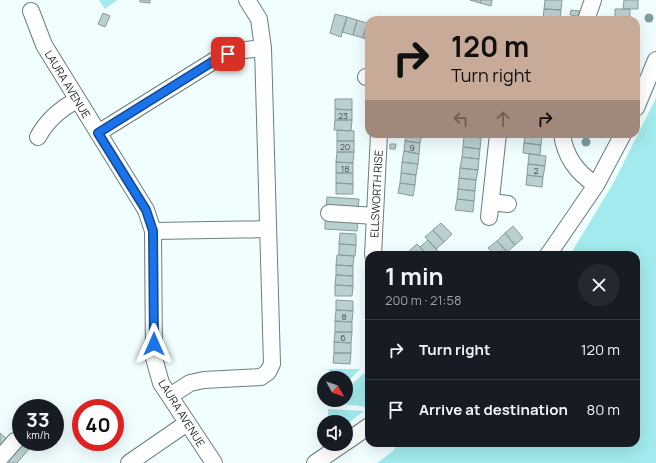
<!DOCTYPE html>
<html lang="en">
<head>
<meta charset="utf-8">
<style>
  :root { --surface:#171b24; --page:#242831; --text:#f1f3f6; --muted:#9ea1a6; --line:#363941 }
  body { margin:0; font-family:Manrope,sans-serif; background:var(--page); color:var(--text); height:100vh; display:flex; flex-direction:column; font-size:15px; white-space:nowrap }
  * { box-sizing:border-box; margin:0 }
  p { font-size:13px; color:var(--muted) }
  .icon { flex:none; width:22px; height:22px; fill:none; stroke:currentColor; stroke-width:2; stroke-linecap:round; stroke-linejoin:round }
  .map { position:relative; flex:1; overflow:hidden }
  .sheet { position:absolute; left:365px; top:251px; width:275px; height:196px; display:flex; flex-direction:column; background:var(--surface); border-radius:12px; box-shadow:0 4px 16px #0002 }
  .sheet>* { flex:none }
  .guide { position:absolute; left:365px; top:16px; width:275px; height:122px; border-radius:12px; box-shadow:0 4px 16px #0002; background:#c8aa99; color:#111; overflow:hidden }
  .needle { width:26px; rotate:130deg }
  .buttons { position:absolute; left:317px; top:371px; display:grid; gap:8px }
  .buttons a { display:grid; place-items:center; width:36px; height:36px; border-radius:50%; background:var(--surface); box-shadow:0 4px 16px #0002; font-size:20px }
  .speed { position:absolute; left:12px; top:399px; display:flex; gap:8px; font-size:20px; font-weight:700; text-align:center }
  .speed>* { display:grid; place-content:center; width:52px; height:52px; border-radius:50%; background:var(--surface); box-shadow:0 4px 16px #0002; line-height:1 }
  .speed small { font-size:10px; font-weight:400 }
  .speed .limit { border:6px solid #d22; background:#fff; color:#111 }
  .pin { position:absolute; display:grid; place-items:center; width:34px; height:34px; color:#fff; margin:-17px; border-radius:8px; box-shadow:0 2px 6px #0006 }
  .me { position:absolute; width:44px; margin:-22px; rotate:0deg; stroke-linejoin:round; filter:drop-shadow(0 0 3px #0008) }
  .turn { display:flex; align-items:center; gap:14px; height:84px; padding:0 20px; font-size:18px }
  .turn .icon { width:52px; height:52px; stroke-width:2.5 }
  .turn b { display:block; font-size:28px; line-height:34px }
  .lanes { display:flex; align-items:center; height:38px; padding:0 20px; background:#0003; justify-content:center; gap:20px; direction:ltr }
  .lanes .off { opacity:.35 }
  .round { display:grid; place-items:center; flex:none; width:42px; height:42px; border-radius:21px; background:var(--page) }
  .head { display:flex; align-items:center; justify-content:space-between; height:68px; padding:0 20px }
  h1 { font-size:24px; font-weight:700; line-height:30px }
  ul { padding:0; list-style:none }
  li { display:flex; align-items:center; gap:12px; height:60px; padding:0 20px; border-top:1px solid var(--line) }
  li div { flex:1 }
  li b { display:block; font-size:15px }
  li em { font-style:normal }
  .map>svg:first-child { display:block }
  .green { fill:#a2eaed }
  .building { fill:#bacfd0; stroke:#889c9d }
  .lines { fill:none; stroke-linecap:round; stroke-linejoin:round }
  .minor-casing { stroke:#6a7e7e; stroke-width:18 }
  .minor { stroke:#fff; stroke-width:16 }
  .tree { fill:#7c9ea0 }
  .route-casing { stroke:#114b97; stroke-width:10 }
  .route { stroke:#1a73e8; stroke-width:7 }
  .labels { text-anchor:middle; dominant-baseline:central; stroke-width:3; stroke-linejoin:round; paint-order:stroke }
  .number-label { font-size:9px; fill:#475253 }
  .street-label { font-size:11px; fill:#212929; stroke:#fff }
</style>
</head>
<body>
<div class="map">
<svg width="656" height="463" viewBox="0 0 656 463">
  <rect width="100%" height="100%" fill="#f1feff"/>
  <!-- green -->
  <path class="green" d="M99,0H117L105,9Z
    M656,98V463H377L393,451L398,443H636V255H570L614,182Z
    M329,369H360L346,383V378H329Z
    M363,374L369,375V407L332,403L335,400H346V390Z
    M328,409L364,411L346,425V422H328Z"/>
  <!-- building -->
  <path class="building" d="M140,0H150V3L140,2Z
    M470,0H481L480,3Z
    M481,0H492L491,6L480,3Z
    M545,0H562L561,10L544,9Z
    M624,0H638V9H623Z
    M544,9L561,10L560,20L543,19Z
    M615,9H630V20H615Z
    M571,10L580,11L578,16L570,15Z
    M103,13L110,16L105,27L98,24Z
    M335,14L347,17L341,37L330,33Z
    M380,16L390,19V20H379Z
    M347,17L357,20L353,35L342,32Z
    M357,20L367,23L363,38L353,35Z
    M367,23L369,24V40L363,38Z
    M335,99H352V110L335,109Z
    M335,109L352,110V120H335Z
    M335,120H352L351,131L334,130Z
    M337,130L354,131V141H337Z
    M406,134H422L420,143L405,141Z
    M464,134H482L481,138L464,136Z
    M525,134H542L541,145L524,143Z
    M464,136L481,138L480,149L463,147Z
    M337,141H354V152H337Z
    M405,141L420,143L419,154L404,151Z
    M524,143L541,145L540,155L523,153Z
    M390,144H396L395,149H390Z
    M463,147L480,149L479,159L462,157Z
    M404,151L419,154L418,164L402,162Z
    M337,152H354L353,163L336,162Z
    M529,154L546,156L545,166L528,164Z
    M462,157L479,159L478,170L460,168Z
    M336,162L353,163V173H336Z
    M402,162L418,164L416,175L401,173Z
    M528,164L545,166L543,177L527,175Z
    M460,168L478,170L476,180L459,178Z
    M336,173H353V184L336,183Z
    M401,173L416,175L415,185L400,183Z
    M527,175L543,177L542,187L526,185Z
    M459,178L476,180L475,191L458,189Z
    M336,183L353,184V194H336Z
    M400,183L415,185L413,196L398,193Z
    M458,189L475,191L474,201L457,199Z
    M327,197L359,199L358,209L326,207Z
    M457,199L474,201L473,212L455,210Z
    M325,219L358,221L357,231L325,229Z
    M441,223L452,234L444,242L433,230Z
    M513,226L523,238L515,245L505,233Z
    M433,230L444,242L436,249L425,237Z
    M340,233L356,234V245L339,244Z
    M505,233L515,245L507,252L497,241Z
    M428,240L439,252L435,255H427L420,247Z
    M497,241L507,252L504,255H495L488,248Z
    M339,244L356,245L355,256L339,255Z
    M417,244L420,247L427,255H413L409,251Z
    M491,251L495,255H487Z
    M337,255L354,256L353,266L336,265Z
    M336,265L353,266V276L336,275Z
    M336,275L353,276V286L335,285Z
    M335,285L353,286L352,296H335Z
    M336,300L353,301V311L336,310Z
    M336,310L353,311L352,322L335,321Z
    M335,321L352,322V332H335Z
    M335,332H352L351,343L334,342Z
    M334,342L351,343V353H334Z
    M334,353H351L350,364L333,363Z
    M0,433L7,439L0,447Z
    M21,443L29,449L17,463H6Z"/>
  <g class="lines">
    <defs>
      <path id="minor" d="M31,11L44,45L146,210L153,231L154,358L161,383L214,463
        M586,20L593,0
        M366,77L369,78
        M636,108L656,60
        M98,133L220,57L237,51L263,48
        M562,134C565,157 577,173 596,185
        M38,137C47,120 60,109 77,100
        M491,202L508,204
        M329,213L375,216
        M489,217L498,134
        M153,231L268,229
        M373,255L379,134
        M548,255L596,185L623,134
        M170,396L190,383L204,380L261,377L268,372L272,364L263,48L259,19L247,0
        M346,442L369,426
        M0,458L15,441
        M129,463L187,423
        M315,463L343,444"/>
    </defs>
    <!-- minor casing -->
    <use href="#minor" class="minor-casing"/>
    <!-- minor -->
    <use href="#minor" class="minor"/>
  </g>
  <!-- trees -->
  <g class="tree">
    <circle cx="649" cy="18" r="4.5"/>
    <circle cx="586" cy="142" r="4.5"/>
  </g>
  <g class="lines">
    <defs>
      <path id="route" d="M154,344L153,231L146,210L98,133L220,57L228,54"/>
    </defs>
    <!-- route casing -->
    <use href="#route" class="route-casing"/>
    <!-- route -->
    <use href="#route" class="route"/>
  </g>
  <g class="labels">
    <!-- number labels -->
    <g class="number-label">
      <text x="343" y="115">23</text>
      <text x="345" y="146">20</text>
      <text x="412" y="147">9</text>
      <text x="345" y="168">18</text>
      <text x="536" y="170">2</text>
      <text x="344" y="316">8</text>
      <text x="343" y="337">6</text>
    </g>
    <!-- street labels -->
    <g class="street-label">
      <text transform="translate(68 84) rotate(59)">LAURA AVENUE</text>
      <text transform="translate(376 194) rotate(-87)">ELLSWORTH RISE</text>
      <text transform="translate(182 413) rotate(58)">LAURA AVENUE</text>
    </g>
  </g>
</svg>
<div class="buttons">
<a><svg class="needle" viewBox="-14 -14 28 28"><path d="M0-13l5 13h-10z" fill="#e53935"/><path d="M0 13l5-13h-10z" fill="#9ea1a6"/></svg></a>
<a><svg class="icon" aria-label="sound" viewBox="0 0 24 24"><path d="M4 9h4l5-4v14l-5-4H4zM17 9q2 3 0 6"/></svg></a>
</div>
<div class="speed"><div>33<small>km/h</small></div><div class="limit">40</div></div>
<div class="pin" style="left:228px;top:54px;background:#d93025"><svg class="icon" aria-label="arrive" viewBox="0 0 24 24"><path d="M6 21V4h12l-3 4 3 4H6"/></svg></div>
<svg class="me" style="left:154px;top:344px" viewBox="-20 -20 40 40"><path d="M0-17L14 15 0 8-14 15z" fill="#1a73e8" stroke="#fff" stroke-width="4"/></svg>
<div class="guide">
<div class="turn"><svg class="icon" aria-label="right" viewBox="0 0 24 24"><path d="M7 20v-9h11M14 6l5 5-5 5"/></svg><div><b>120 m</b>Turn right</div></div>
<div class="lanes"><svg class="icon off" aria-label="left" viewBox="0 0 24 24"><path d="M17 20v-9H6M10 6l-5 5 5 5"/></svg><svg class="icon off" aria-label="ahead" viewBox="0 0 24 24"><path d="M12 20V5M6 11l6-6 6 6"/></svg><svg class="icon" aria-label="right" viewBox="0 0 24 24"><path d="M7 20v-9h11M14 6l5 5-5 5"/></svg></div>
</div>
<section class="sheet">
<div class="head"><div><h1>1 min</h1><p>200 m · 21:58</p></div><a class="round"><svg class="icon" aria-label="close" viewBox="0 0 24 24"><path d="M6 6l12 12M18 6L6 18"/></svg></a></div>
<ul>
<li><svg class="icon" aria-label="right" viewBox="0 0 24 24"><path d="M7 20v-9h11M14 6l5 5-5 5"/></svg><div><b>Turn right</b></div><em>120 m</em></li>
<li><svg class="icon" aria-label="arrive" viewBox="0 0 24 24"><path d="M6 21V4h12l-3 4 3 4H6"/></svg><div><b>Arrive at destination</b></div><em>80 m</em></li>
</ul>
</section>
</div>
</body>
</html>
